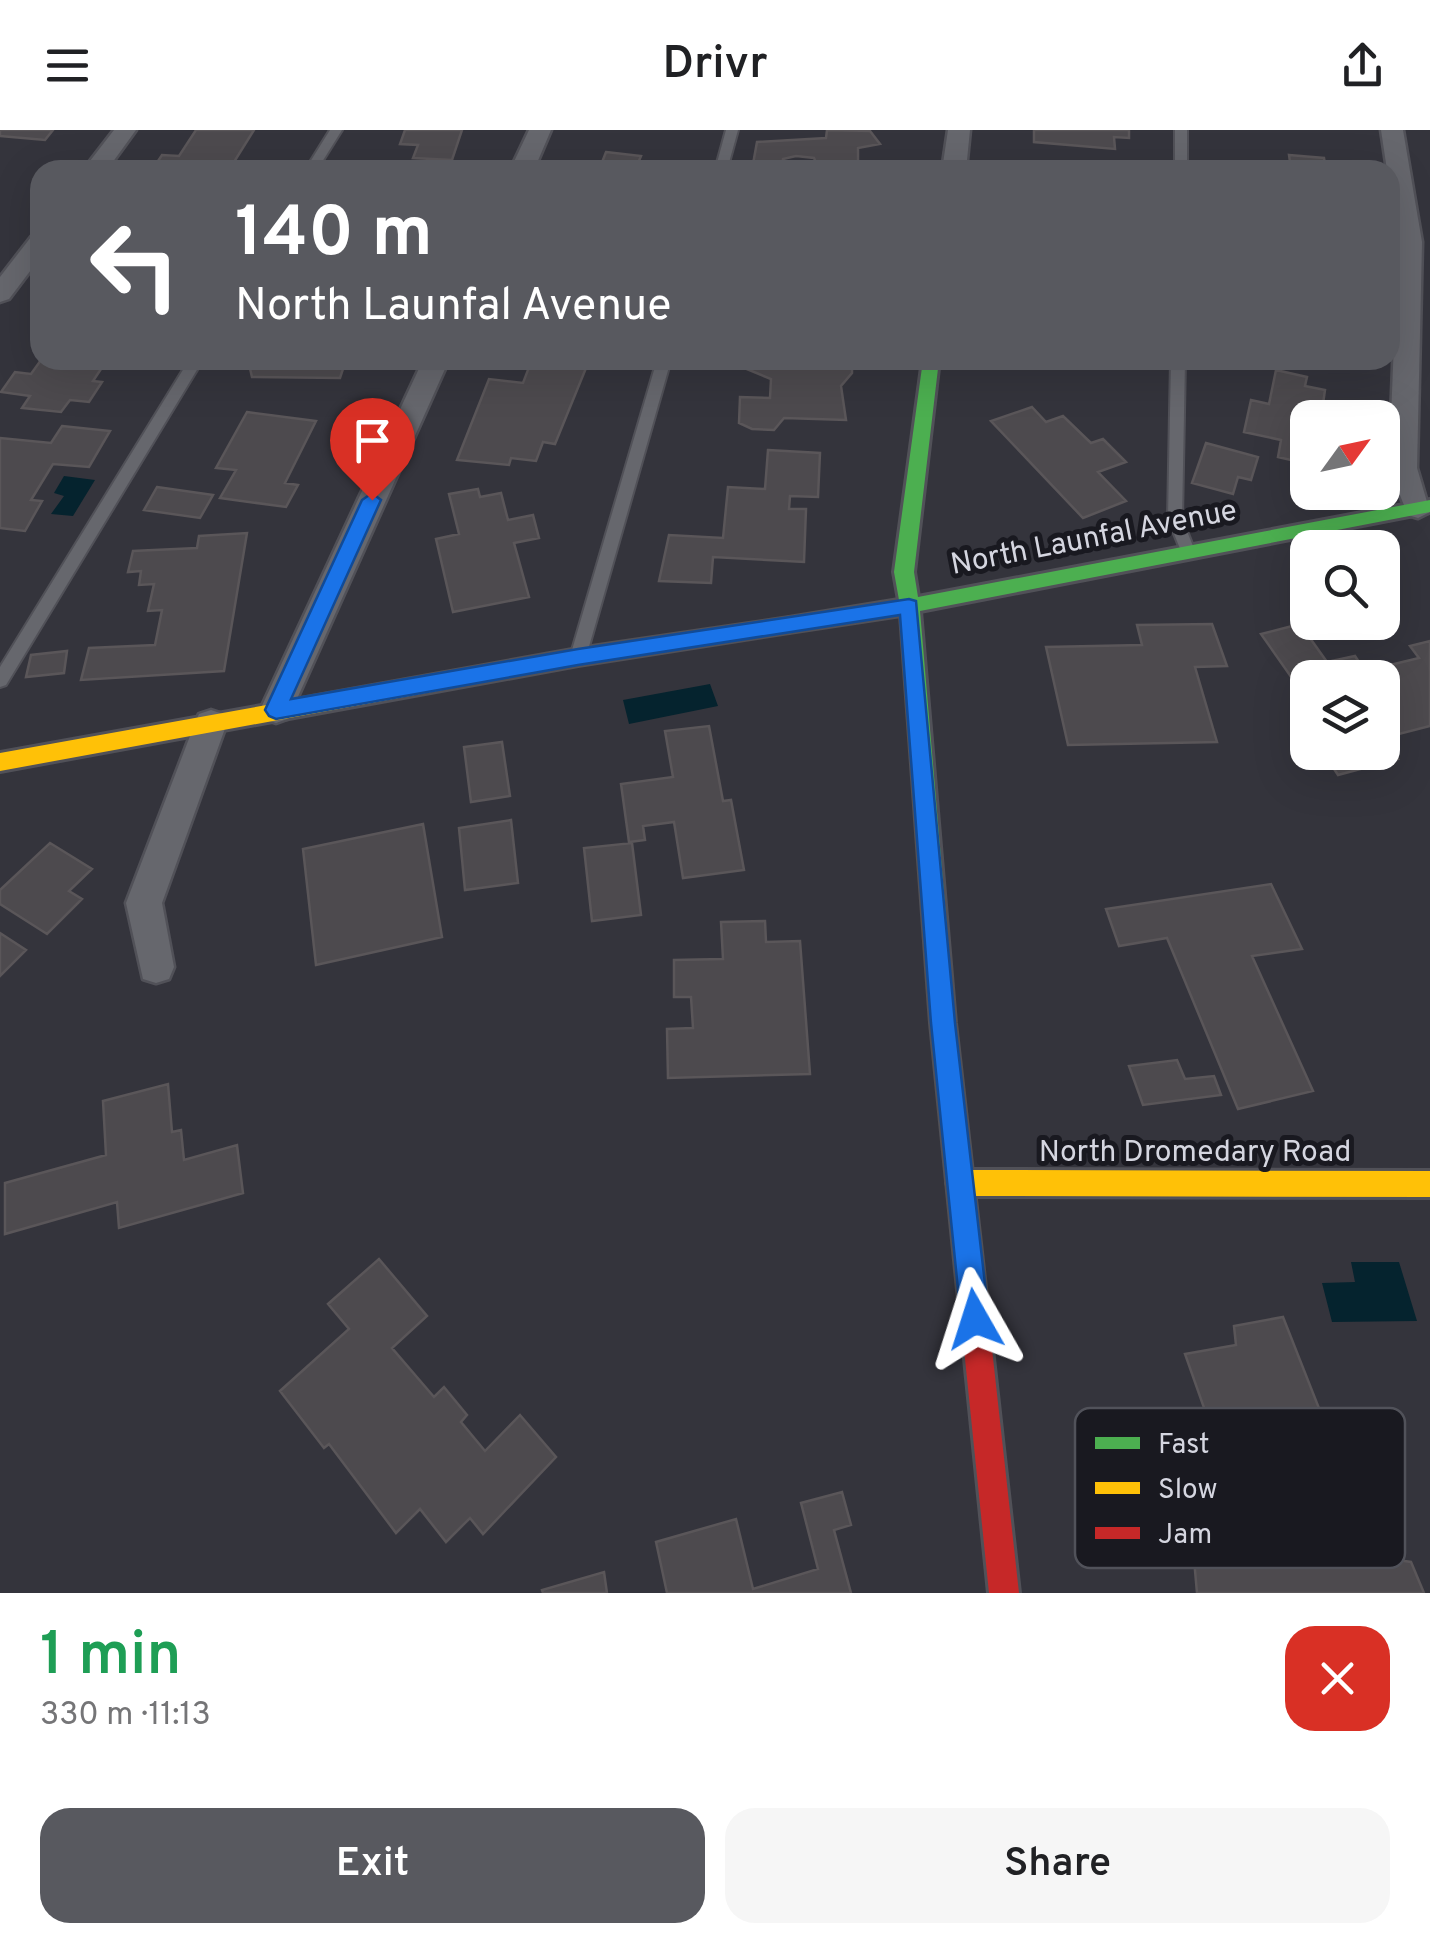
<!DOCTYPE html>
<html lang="en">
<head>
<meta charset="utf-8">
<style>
  :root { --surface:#fff; --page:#f6f6f6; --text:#202124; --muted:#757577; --accent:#58595f }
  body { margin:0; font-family:Overpass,sans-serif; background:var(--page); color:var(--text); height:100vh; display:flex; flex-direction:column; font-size:38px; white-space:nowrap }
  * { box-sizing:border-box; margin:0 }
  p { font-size:32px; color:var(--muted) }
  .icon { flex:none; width:55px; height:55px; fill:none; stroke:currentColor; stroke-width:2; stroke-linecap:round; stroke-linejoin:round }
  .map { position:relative; height:1463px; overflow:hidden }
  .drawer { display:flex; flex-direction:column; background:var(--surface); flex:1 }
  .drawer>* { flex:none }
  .guide { position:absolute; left:30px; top:30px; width:1370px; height:210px; border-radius:30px; box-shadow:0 10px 40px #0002; background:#58595f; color:#fff; overflow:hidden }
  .needle { width:65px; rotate:57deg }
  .controls { position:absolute; left:1290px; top:270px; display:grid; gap:20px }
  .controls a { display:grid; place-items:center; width:110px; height:110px; border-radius:20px; background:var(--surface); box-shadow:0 10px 40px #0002; font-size:50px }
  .pin { position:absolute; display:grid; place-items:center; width:85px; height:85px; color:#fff; margin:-102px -42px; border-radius:50% 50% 50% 0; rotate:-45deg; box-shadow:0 0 10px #0007 }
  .pin .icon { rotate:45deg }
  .me { position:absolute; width:110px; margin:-55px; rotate:354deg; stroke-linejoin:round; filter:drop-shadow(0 0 8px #0008) }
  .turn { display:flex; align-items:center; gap:35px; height:210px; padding:0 40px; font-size:45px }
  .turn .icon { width:130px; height:130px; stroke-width:2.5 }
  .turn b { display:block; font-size:70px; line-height:85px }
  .round { display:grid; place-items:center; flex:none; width:105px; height:105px; border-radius:30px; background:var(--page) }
  .summary { display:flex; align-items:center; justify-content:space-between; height:170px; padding:0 40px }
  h1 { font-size:60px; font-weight:600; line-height:75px; color:#1e9e55 }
  .primary-button { display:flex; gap:20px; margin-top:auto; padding:20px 40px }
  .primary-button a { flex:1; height:115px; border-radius:30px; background:var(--accent); color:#fff; font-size:40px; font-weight:600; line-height:115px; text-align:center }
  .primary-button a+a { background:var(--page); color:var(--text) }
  header { display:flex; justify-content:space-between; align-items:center; height:130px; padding:0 40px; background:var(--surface); font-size:45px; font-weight:600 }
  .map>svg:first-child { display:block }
  .water { fill:#05232e }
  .building { fill:#4d4a4e; stroke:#5a5659; stroke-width:2.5 }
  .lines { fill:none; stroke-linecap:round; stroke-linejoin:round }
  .lane-casing { stroke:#515158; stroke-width:4 }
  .street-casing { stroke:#515158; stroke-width:5 }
  .fast-casing { stroke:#515158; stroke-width:6 }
  .slow-casing { stroke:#515158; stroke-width:6 }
  .jam-casing { stroke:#515158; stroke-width:6 }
  .lane { fill:#66676d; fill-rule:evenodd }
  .street { fill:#66676d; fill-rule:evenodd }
  .fast { fill:#4caf50; fill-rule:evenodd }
  .slow { fill:#ffc107; fill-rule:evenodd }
  .jam { fill:#c62828; fill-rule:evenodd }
  .route { fill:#1a73e8; stroke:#114b97; stroke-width:2.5 }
  .labels { text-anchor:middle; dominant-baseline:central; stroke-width:10; stroke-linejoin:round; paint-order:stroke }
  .street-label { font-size:30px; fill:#d5d6e0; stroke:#191920 }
  .key { fill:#191920; stroke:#51525a; stroke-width:2.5 }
  .key-label { font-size:28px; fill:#d5d6e0 }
</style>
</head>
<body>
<header><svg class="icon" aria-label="menu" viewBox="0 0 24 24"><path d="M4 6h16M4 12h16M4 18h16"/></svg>Drivr<svg class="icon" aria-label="share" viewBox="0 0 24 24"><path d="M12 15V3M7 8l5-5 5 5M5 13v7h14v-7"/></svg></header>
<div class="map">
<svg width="1430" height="1463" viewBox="0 0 1430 1463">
  <rect width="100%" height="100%" fill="#34343c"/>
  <!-- water -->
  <path class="water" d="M64,346L95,350L73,386L51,384L64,366L54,363Z
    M710,554L718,576L629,594L623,570Z
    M1351,1132H1399L1417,1191L1332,1192L1322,1153L1355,1152Z"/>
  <!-- building -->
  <path class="building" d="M0,0H53L45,10L0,6Z
    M196,0H254L229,40H152L162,25L179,26Z
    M405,0H462L452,30L413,28L418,15L400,14Z
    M827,0L870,1L880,14L858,18V40H819L814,28L796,26L783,29L781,40H757L753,34L757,12L826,8Z
    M1034,0H1129V8L1114,7L1115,19L1034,12Z
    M606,22L641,26L635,40H586L588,34L601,35Z
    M1289,25L1324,28L1326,40H1266V36L1291,39Z
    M41,230H107L93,251L102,252L89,272L70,270L61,282L22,278L30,266L1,262L15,242L31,244Z
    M248,230H346L340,248L252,247Z
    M725,230L852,231V243L841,256L846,290L784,288L774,300L752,299L739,293L740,267L770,268L771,249Z
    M531,232L586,238L555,314L543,312L536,331L511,328L509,335L457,330L489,249L523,253Z
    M1276,240L1307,247L1305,256L1325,260L1323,274L1338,278L1336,288H1308V334L1278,327L1281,310L1244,302L1251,270L1269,274Z
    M1032,277L1046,292L1063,286L1091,313L1103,309L1126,332L1098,342L1126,371L1083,388L991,291Z
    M247,282L316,291L285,353L298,355L286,377L220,368L236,340L216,338Z
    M62,296L110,301L89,337L53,334L31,370L42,371L25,401L0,398V308L51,313Z
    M1206,313L1258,327L1251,350L1238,347L1233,364L1192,353Z
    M768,320L820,323L818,367L790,366L789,379H806L804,432L713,427L711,453L659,451L669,405L723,408L728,357L765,359Z
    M157,357L213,365L200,388L144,380Z
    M478,359L480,367L501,363L508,390L533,385L539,408L514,413L529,467L453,482L436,409L459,404L449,364Z
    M247,403L224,541L81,550L89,518L155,515L162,480L148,481L154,454L139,455L141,441L128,442L133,421L197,418L199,406Z
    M1212,494L1227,536L1195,537L1217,612L1068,615L1046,517L1142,515L1137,495Z
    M1300,494L1327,532L1355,526L1365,541L1419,528L1410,516L1430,511V596L1383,608L1398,629L1338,645L1323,622H1382V548H1308V571L1261,504Z
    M67,521L64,543L26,547L31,525Z
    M709,596L723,671L731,670L744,740L683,748L674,692L643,696L645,710L629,712L621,654L673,647L665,601Z
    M502,612L510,666L471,672L464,617Z
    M511,690L518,753L465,760L459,698Z
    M423,694L442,807L316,835L303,719Z
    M50,713L92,739L69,761L82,769L47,804L0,774V760Z
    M632,713L641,785L592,791L584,718Z
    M1271,754L1302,819L1252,826L1313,961L1238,979L1167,808L1119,816L1106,779Z
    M765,791L766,812L800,811L810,944L668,948L667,899L693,898L691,867H674V830L723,829L721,792Z
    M0,803L26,820L0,846Z
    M1177,930L1185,949L1214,946L1221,965L1143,975L1129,936Z
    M168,954L172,1002L181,1000L184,1030L237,1015L243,1063L119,1098L117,1072L5,1104V1053L106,1025L103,971Z
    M379,1129L427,1186L392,1218L434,1267L444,1257L467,1285L461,1292L485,1321L520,1285L556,1327L483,1404L470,1388L446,1412L420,1379L396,1403L329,1314L324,1318L280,1261L349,1199L328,1174Z
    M1283,1187L1322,1286L1334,1288L1358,1350L1328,1355L1344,1397L1347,1423L1411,1432L1424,1463H1197L1194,1429L1226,1422L1200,1345L1226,1340L1185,1224L1236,1215L1234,1196Z
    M842,1362L851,1395L834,1400L851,1463H667L656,1412L736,1389L753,1459L818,1439L801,1373Z
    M604,1442L607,1463H543L542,1460Z"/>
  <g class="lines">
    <defs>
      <path id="lane" d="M330,0H342L317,40H305Z
        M726,0H738L727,40H715Z
        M1175,0H1187V40H1175Z
        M189,230H203L6,555L0,557V537Z
        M657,230H671L586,527L578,533L570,527Z
        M1171,230H1185L1182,389L1195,421L1188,426L1181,421L1168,389Z"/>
      <path id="street" d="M114,0H136L107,40H83Z
        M529,0H551L534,40H510Z
        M948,0H970L966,40H942Z
        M1381,0H1403L1422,112L1417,338L1430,382L1418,388L1408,385L1389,338L1398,112L1390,40H1387Z
        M40,105V128L9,169L0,172V147L31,107Z
        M423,230H449L292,580L287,589L276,593L265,589L260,580Z
        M211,580L223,584L227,593L162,773L174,837L169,849L156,853L143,849L126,773L195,593L199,584Z"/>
      <path id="fast" d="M923,230H939L914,442L918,467L1430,370V382L920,481L955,893L992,1219L988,1229L978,1233L968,1229L964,1219L931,893L901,485L789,502L779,495L789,488L899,470L894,442Z"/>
      <path id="slow" d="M789,488L799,495L789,502L578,535L0,641V623L578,519Z
        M960,1040L1430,1041V1067L960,1066L951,1062L947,1053L951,1044Z"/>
      <path id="jam" d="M978,1205L988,1209L992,1219L1019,1463H989L964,1219L968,1209Z"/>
    </defs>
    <!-- lane casing -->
    <use href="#lane" class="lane-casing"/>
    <!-- street casing -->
    <use href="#street" class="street-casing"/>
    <!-- fast casing -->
    <use href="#fast" class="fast-casing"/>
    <!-- slow casing -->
    <use href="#slow" class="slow-casing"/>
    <!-- jam casing -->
    <use href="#jam" class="jam-casing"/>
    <!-- lane -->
    <use href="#lane" class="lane"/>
    <!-- street -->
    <use href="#street" class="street"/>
    <!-- fast -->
    <use href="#fast" class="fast"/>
    <!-- slow -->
    <use href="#slow" class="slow"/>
    <!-- jam -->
    <use href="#jam" class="jam"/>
  </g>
  <!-- route -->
  <path class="route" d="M372,363L381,370L291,569L578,519L909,469L916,471L955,893L989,1189L985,1199L975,1203L965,1199L961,1189L931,893L900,485L578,535L276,589L269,586L265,580L362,370Z"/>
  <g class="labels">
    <!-- street labels -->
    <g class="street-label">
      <text transform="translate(1094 409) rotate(-11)">North Launfal Avenue</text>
      <text x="1195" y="1023">North Dromedary Road</text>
    </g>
  </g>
  <!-- legend -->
  <rect x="1075" y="1278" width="330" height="160" rx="15" class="key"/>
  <rect x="1095" y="1307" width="45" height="12" fill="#4caf50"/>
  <rect x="1095" y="1352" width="45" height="12" fill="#ffc107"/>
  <rect x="1095" y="1397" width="45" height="12" fill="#c62828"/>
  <g class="key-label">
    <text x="1158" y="1323">Fast</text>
    <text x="1158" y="1368">Slow</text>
    <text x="1158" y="1413">Jam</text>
  </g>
</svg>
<div class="controls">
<a><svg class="needle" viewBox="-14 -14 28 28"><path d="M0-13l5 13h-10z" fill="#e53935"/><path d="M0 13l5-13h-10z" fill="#757577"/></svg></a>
<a><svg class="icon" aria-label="search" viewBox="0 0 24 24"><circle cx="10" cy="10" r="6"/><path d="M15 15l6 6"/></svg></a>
<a><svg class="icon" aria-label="layers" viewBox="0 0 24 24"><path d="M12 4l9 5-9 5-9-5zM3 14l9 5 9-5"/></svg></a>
</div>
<div class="pin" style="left:372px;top:370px;background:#d93025"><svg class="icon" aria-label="arrive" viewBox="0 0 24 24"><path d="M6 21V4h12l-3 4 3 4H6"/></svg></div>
<svg class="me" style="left:975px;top:1189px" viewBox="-20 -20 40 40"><path d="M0-17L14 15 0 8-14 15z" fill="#1a73e8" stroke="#fff" stroke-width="4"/></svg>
<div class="guide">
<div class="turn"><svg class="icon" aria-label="left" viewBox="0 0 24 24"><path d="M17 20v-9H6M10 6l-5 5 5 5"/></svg><div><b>140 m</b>North Launfal Avenue</div></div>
</div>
</div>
<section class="drawer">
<div class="summary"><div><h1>1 min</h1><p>330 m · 11:13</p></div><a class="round" style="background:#d93025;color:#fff"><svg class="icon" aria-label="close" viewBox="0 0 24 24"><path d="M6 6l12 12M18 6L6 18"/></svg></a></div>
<div class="primary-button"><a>Exit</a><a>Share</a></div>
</section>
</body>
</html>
